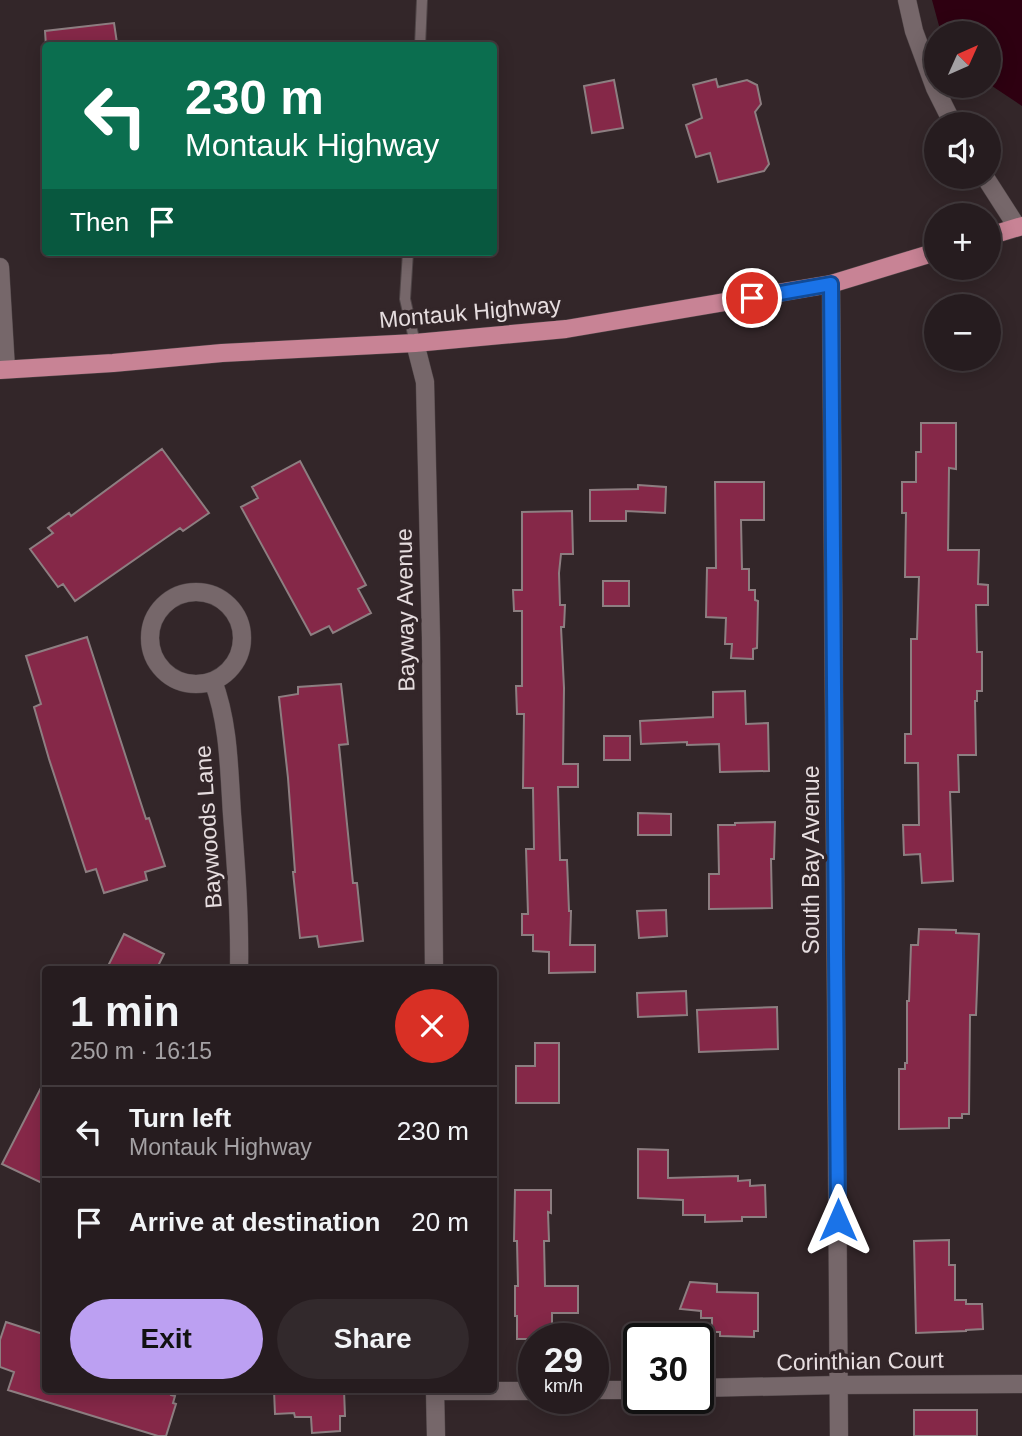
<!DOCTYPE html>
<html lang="en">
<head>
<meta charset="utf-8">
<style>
  :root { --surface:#261c1f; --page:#32292c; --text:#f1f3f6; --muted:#a4a1a4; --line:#423a3d; --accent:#bca0f2 }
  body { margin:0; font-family:Arial,sans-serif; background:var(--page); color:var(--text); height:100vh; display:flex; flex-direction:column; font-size:26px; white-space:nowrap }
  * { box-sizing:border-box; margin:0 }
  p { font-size:23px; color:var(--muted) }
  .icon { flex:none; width:38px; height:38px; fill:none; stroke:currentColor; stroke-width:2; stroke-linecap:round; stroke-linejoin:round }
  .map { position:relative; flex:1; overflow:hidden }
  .drawer { position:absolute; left:42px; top:966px; width:455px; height:427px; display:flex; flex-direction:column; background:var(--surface); border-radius:7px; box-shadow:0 4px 18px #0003,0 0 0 2px var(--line) }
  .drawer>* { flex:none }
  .banner { position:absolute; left:42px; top:42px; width:455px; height:214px; border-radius:7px; box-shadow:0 4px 18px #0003,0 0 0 2px var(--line); background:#0b6e4f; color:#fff; overflow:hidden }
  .needle { width:46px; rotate:45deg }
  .fabs { position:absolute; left:924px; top:21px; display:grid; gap:14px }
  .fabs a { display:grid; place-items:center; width:77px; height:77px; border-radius:50%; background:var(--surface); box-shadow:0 4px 18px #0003,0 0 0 2px var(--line); font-size:35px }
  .speed { position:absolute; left:518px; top:1323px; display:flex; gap:14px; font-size:35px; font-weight:700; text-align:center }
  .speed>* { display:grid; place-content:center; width:91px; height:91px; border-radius:50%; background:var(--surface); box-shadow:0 4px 18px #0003,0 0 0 2px var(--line); line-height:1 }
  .speed small { font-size:18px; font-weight:400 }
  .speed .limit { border:4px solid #111; border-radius:10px; background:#fff; color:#111 }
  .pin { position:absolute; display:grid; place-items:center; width:60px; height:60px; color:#fff; margin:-30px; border:4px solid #fff; border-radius:50%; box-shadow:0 2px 7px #0007 }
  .me { position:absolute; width:77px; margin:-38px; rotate:0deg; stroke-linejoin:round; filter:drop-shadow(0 0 5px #0008) }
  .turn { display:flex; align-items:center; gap:24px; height:147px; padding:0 28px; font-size:32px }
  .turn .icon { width:91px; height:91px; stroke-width:2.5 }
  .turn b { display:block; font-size:49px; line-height:60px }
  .then { display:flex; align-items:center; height:66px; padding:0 28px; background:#0003; gap:14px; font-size:26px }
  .round { display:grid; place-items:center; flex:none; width:74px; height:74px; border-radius:37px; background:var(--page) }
  .summary { display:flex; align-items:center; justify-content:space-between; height:119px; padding:0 28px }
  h1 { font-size:42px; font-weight:700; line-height:52px }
  .primary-button { display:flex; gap:14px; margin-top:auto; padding:14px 28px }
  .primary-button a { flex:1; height:80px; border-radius:42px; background:var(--accent); color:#111; font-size:28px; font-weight:700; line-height:80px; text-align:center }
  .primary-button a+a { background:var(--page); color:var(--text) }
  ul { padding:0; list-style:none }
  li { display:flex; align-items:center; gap:21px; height:91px; padding:0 28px; border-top:2px solid var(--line) }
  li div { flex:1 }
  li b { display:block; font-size:26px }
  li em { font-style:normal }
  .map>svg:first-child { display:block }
  .water { fill:#2e0011 }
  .building { fill:#852848; stroke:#8d7e81; stroke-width:2 }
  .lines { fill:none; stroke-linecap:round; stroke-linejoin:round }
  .lane-casing { stroke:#4f4547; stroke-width:12 }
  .street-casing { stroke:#4f4547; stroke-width:19 }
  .primary-casing { stroke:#4f4547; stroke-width:19 }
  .lane { stroke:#76676a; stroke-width:10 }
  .street { stroke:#76676a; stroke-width:18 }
  .primary { stroke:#c88395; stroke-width:18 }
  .route-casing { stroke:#114b97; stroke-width:18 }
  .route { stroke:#1a73e8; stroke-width:12 }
  .labels { text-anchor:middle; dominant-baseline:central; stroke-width:7; stroke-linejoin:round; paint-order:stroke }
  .street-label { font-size:23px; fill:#e6dddf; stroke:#332629 }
</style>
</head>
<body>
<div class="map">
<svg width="1022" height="1436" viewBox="0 0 1022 1436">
  <rect width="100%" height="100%" fill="#332629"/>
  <!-- water -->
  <path class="water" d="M932,0H1022V106L989,84V33H941Z"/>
  <!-- building -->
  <path class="building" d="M114,23L117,43L102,46H46L45,31Z
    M716,79L718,87L747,80L757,85L761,104L755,112L769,164L764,171L718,182L710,153L696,157L686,125L702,118L693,85Z
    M614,80L623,128L592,133L584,86Z
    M921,423H956V469L949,468L948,550H979L978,584L988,585V605H976L977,652H982V691H977V701H975L976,755H958L959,792H950L953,881L922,883L920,854L904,855L903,825H919L918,763H905V734H911V639H917L919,577H905L906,513H902V482H916V452H921Z
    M162,449L209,513L183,531L180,528L75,601L63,584L58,587L30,549L53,533L48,528L69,513L71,516Z
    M300,461L366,585L358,589L371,613L333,633L329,626L311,635L241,507L258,498L252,487Z
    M715,482H764V520H741L742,569H749V590H755V600L758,601L757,648L753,649V659L731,658L732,644H725L726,618L706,617L707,568H716Z
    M638,485L666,487L665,513L626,511V521H590V490L638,489Z
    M572,511L573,554H561L559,573L560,605H565L564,627H561L564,688L563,764H578V787H558L560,860H567L569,911H571L570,945H595V972L549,973V952L533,951V935H522V914H528L526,849H534L533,788H523L524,714H517L516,686H522V611H514L513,590H522V512Z
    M603,581H629V606H603Z
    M87,637L146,819L149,818L165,866L145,872L147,880L104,893L96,869L86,872L49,759L34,707L41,704L26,656Z
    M341,684L348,744L339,745L353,883H357L363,941L319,947L317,936L300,938L293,872H295L288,778L279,697L298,694V687Z
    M745,691L746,724L768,723L769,771L720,772L719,744L687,745V742L641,744L640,721L713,717V692Z
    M604,736H630V760H604Z
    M638,813L671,814V835H638Z
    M775,822L774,859H771L772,908L709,909V874H719L718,825H735V823Z
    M666,910L667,936L639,938L637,911Z
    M919,929L956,930V933L979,934L976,1015H970L969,1114H962V1118H949V1128L899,1129V1069H905V1063H907V1001H909L911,945H918Z
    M124,934L164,954L156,970H106Z
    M686,991L687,1015L638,1017L637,993Z
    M777,1007L778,1049L699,1052L697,1010Z
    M535,1043H559V1103H516V1066H535Z
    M46,1078V1185L2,1164Z
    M638,1149L668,1150V1178L738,1176V1181L750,1180V1186L765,1185L766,1217H742V1221L705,1222V1215H683V1200L638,1198Z
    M515,1190H551V1213L548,1212L549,1241H544L545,1286H578V1313H552V1332L538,1333V1339H517V1316H515V1286H518L517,1241H514Z
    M949,1240V1265H955V1300H966V1304H982L983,1329L966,1330V1331L916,1333L914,1241Z
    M690,1282L717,1284V1292L758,1293V1331H754V1337L720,1336V1332H712V1318H701V1311L680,1309Z
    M6,1322L46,1335V1390H172L171,1395L175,1396L173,1403L176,1404L166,1436H158L8,1390L14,1372L0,1367V1340Z
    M274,1390H344L345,1416H340V1431L312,1433L311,1417H295L294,1413L275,1414Z
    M914,1410H977V1436H914Z"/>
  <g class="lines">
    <defs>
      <path id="lane" d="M420,46L422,0
        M408,252L405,299L415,343"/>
      <path id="street" d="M907,0L914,31L935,88L953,124
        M985,177L1017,227
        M0,267L6,369
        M831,284L839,1436
        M415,343L425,382L431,638L434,970
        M150 638a46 46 0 1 1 92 0a46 46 0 1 1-92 0Z
        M213,681C229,723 229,770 232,814C236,866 240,917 239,970
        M698,1388L839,1385L1022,1384
        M435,1390L436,1436
        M593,1390H639
        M435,1391H534"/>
      <path id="primary" d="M989,236L1022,226
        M0,370L113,363L222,353L415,343L566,329L831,284L936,252"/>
    </defs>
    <!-- lane casing -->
    <use href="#lane" class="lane-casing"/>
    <!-- street casing -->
    <use href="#street" class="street-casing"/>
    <!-- primary casing -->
    <use href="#primary" class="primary-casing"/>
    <!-- lane -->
    <use href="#lane" class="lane"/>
    <!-- street -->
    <use href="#street" class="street"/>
    <!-- primary -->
    <use href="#primary" class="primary"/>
  </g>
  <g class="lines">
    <defs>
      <path id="route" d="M752,298L831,284L838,1220"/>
    </defs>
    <!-- route casing -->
    <use href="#route" class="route-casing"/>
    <!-- route -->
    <use href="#route" class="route"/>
  </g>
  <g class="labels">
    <!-- street labels -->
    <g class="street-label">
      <text transform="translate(470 312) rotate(-5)">Montauk Highway</text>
      <text transform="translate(405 610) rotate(-91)">Bayway Avenue</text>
      <text transform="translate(208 827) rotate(-94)">Baywoods Lane</text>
      <text transform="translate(811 860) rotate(-90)">South Bay Avenue</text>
      <text transform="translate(860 1361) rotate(-1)">Corinthian Court</text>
    </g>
  </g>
</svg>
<div class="fabs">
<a><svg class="needle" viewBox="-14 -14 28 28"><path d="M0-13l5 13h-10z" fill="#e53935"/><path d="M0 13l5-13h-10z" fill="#a4a1a4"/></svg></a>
<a><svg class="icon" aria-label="sound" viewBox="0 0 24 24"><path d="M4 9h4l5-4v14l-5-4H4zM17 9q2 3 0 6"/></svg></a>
<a>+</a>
<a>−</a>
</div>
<div class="speed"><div>29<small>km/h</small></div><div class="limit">30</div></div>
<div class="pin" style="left:752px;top:298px;background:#d93025"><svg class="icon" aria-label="arrive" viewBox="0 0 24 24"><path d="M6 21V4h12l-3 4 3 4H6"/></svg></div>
<svg class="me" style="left:838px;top:1220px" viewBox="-20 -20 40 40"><path d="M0-17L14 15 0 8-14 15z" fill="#1a73e8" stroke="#fff" stroke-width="4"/></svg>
<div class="banner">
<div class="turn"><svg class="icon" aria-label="left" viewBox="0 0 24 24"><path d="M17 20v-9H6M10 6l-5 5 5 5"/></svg><div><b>230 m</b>Montauk Highway</div></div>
<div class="then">Then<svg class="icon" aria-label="arrive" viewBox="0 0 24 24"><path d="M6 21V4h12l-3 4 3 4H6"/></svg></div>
</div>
<section class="drawer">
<div class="summary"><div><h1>1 min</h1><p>250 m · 16:15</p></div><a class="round" style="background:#d93025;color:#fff"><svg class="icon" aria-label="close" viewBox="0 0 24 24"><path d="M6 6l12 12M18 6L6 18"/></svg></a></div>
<ul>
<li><svg class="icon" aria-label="left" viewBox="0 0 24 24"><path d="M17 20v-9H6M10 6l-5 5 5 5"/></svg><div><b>Turn left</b><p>Montauk Highway</p></div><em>230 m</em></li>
<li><svg class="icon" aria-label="arrive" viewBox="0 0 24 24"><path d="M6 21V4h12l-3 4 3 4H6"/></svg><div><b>Arrive at destination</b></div><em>20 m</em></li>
</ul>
<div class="primary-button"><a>Exit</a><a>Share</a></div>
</section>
</div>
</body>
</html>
